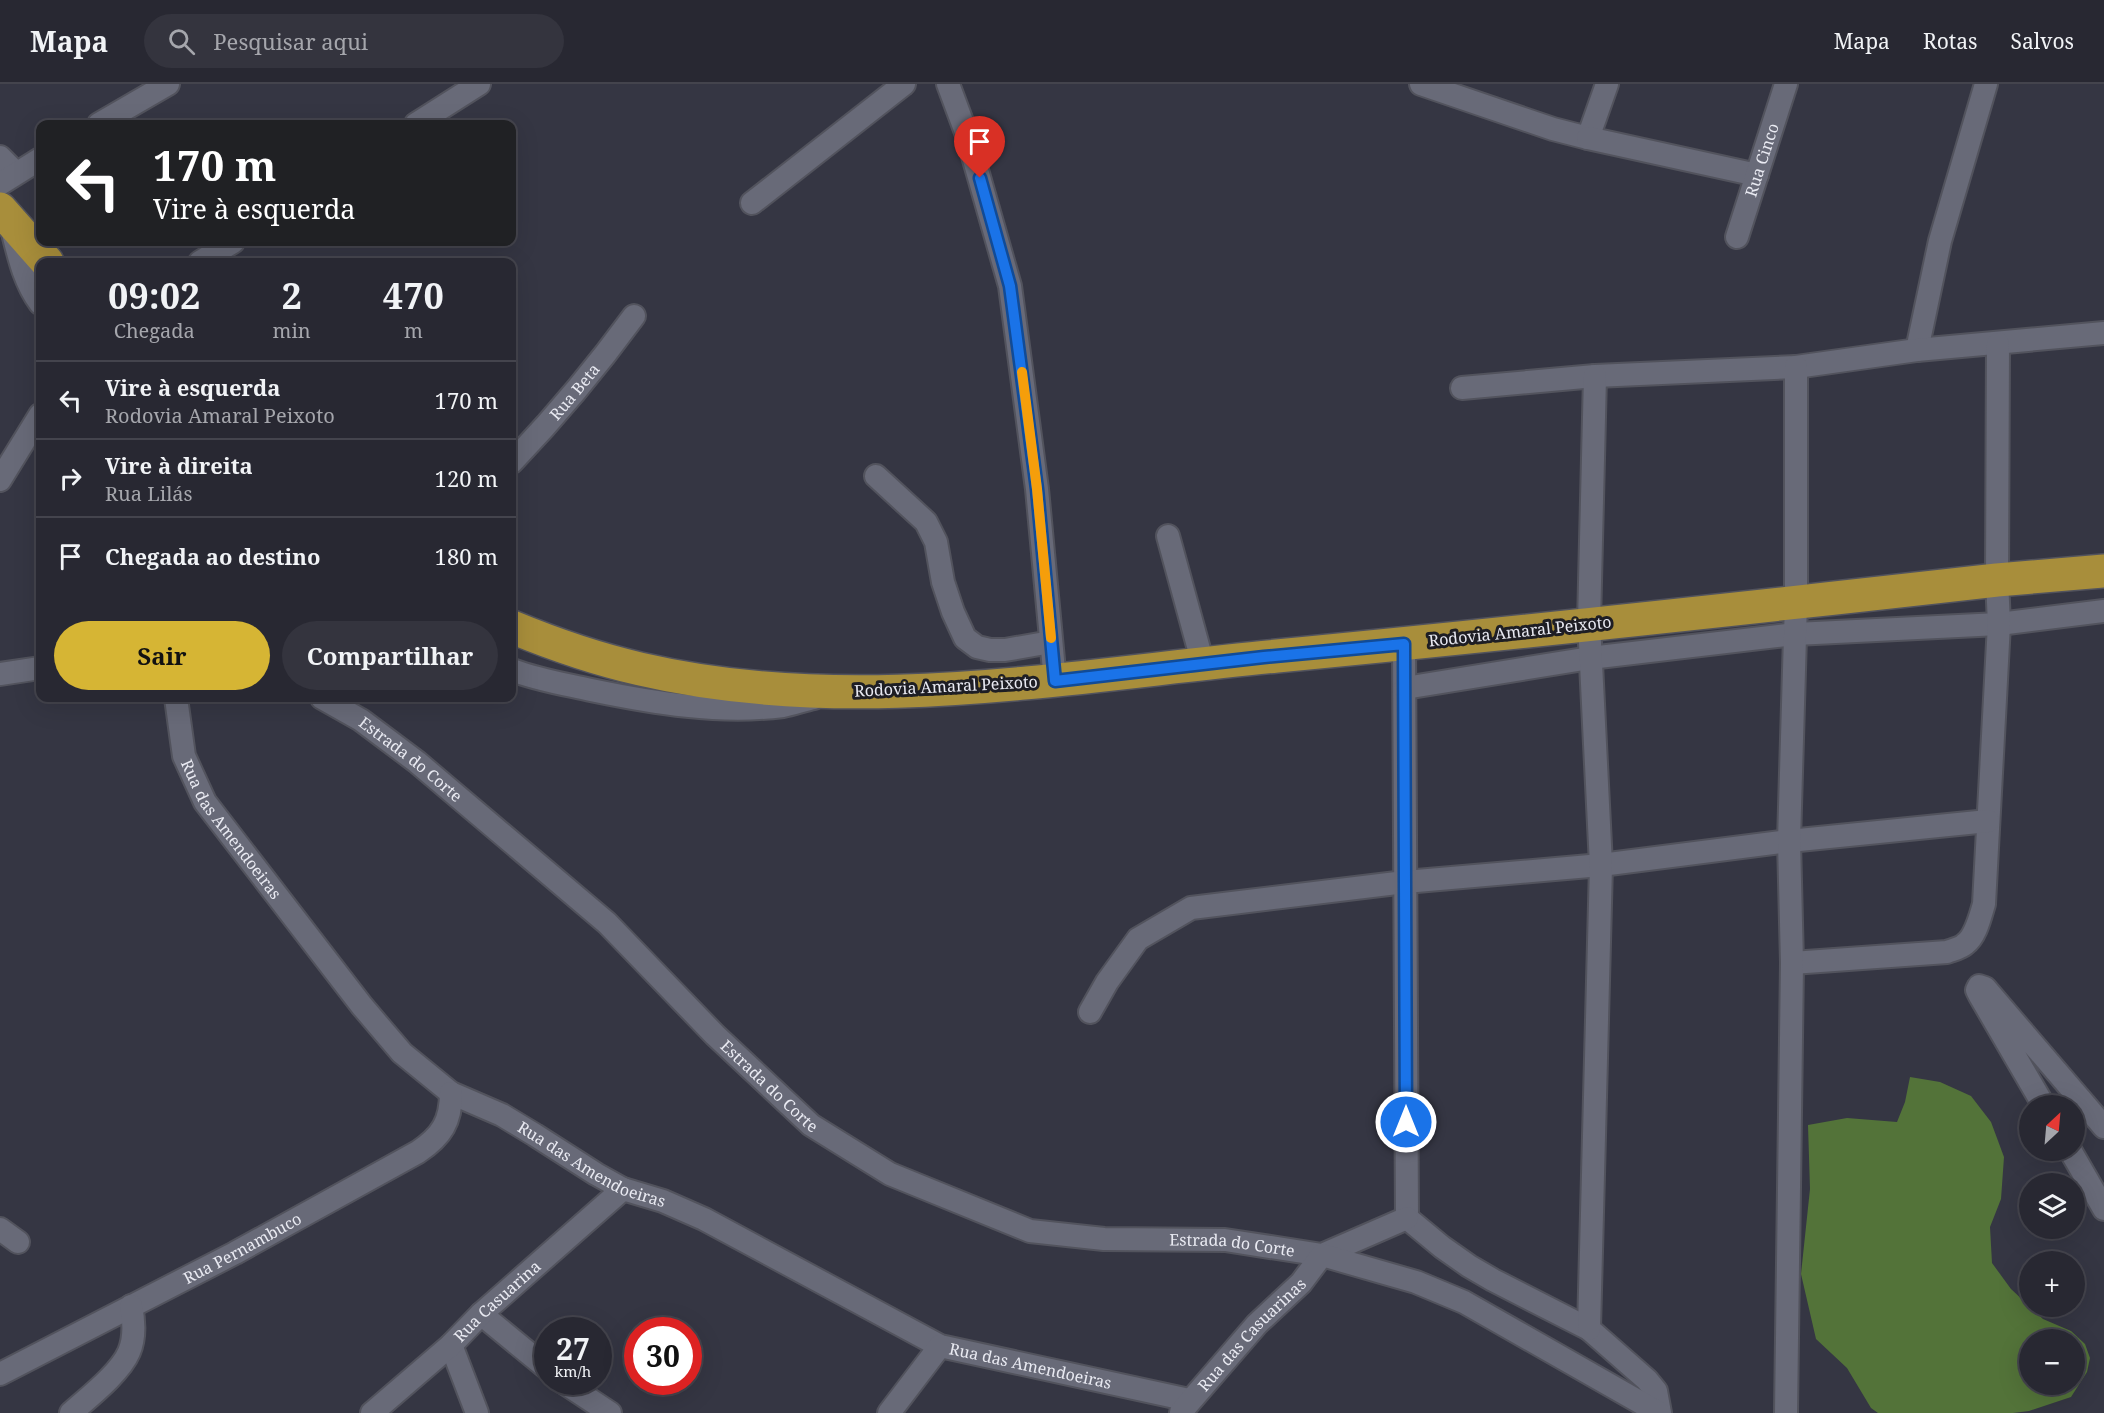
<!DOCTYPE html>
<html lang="pt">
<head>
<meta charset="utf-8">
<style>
  :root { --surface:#282832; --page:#34343e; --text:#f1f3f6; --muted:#a5a6ac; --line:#44444d; --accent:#d6b534 }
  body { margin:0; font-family:"Noto Serif",serif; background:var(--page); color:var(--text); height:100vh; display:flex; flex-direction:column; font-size:22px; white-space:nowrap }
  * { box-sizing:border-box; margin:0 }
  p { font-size:20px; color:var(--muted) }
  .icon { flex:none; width:33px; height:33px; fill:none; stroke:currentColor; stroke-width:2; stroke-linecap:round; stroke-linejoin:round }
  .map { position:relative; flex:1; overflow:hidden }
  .side { position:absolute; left:36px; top:174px; width:480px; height:444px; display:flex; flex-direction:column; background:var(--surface); border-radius:12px; box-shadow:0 6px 24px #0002,0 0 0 2px var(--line) }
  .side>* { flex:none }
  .guide { position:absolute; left:36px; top:36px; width:480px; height:126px; border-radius:12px; box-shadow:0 6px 24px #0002,0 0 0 2px var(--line); background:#202124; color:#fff; overflow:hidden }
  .needle { width:39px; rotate:26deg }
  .tools { position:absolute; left:2019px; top:1011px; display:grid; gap:12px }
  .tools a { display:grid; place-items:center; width:66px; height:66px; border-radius:50%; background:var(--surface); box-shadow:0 6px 24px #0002,0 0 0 2px var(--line); font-size:30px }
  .speed { position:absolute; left:534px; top:1233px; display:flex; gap:12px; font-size:30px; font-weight:700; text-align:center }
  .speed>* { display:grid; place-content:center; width:78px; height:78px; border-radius:50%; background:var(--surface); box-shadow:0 6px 24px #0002,0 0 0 2px var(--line); line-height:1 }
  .speed small { font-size:15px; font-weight:400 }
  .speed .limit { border:9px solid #d22; background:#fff; color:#111 }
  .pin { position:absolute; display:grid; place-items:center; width:51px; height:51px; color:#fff; margin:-62px -26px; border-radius:50% 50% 50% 0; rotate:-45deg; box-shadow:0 0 6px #0007 }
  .pin .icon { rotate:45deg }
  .me { position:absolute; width:66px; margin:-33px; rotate:0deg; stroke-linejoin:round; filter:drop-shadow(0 0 4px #0008) }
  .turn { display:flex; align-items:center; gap:21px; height:126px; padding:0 18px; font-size:27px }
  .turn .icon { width:78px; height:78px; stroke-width:2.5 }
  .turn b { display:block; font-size:42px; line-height:51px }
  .eta { display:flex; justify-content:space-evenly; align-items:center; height:102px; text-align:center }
  .eta b { font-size:36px; font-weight:700; line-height:42px }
  .primary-button { display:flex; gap:12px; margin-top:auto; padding:12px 18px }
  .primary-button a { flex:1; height:69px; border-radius:36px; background:var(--accent); color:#111; font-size:24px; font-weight:700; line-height:69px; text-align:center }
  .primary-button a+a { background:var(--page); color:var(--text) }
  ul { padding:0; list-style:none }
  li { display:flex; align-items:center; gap:18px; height:78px; padding:0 18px; border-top:2px solid var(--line) }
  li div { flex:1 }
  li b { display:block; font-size:22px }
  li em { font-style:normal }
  header { display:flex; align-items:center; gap:36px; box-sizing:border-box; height:84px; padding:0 30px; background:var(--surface); border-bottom:2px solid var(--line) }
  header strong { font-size:28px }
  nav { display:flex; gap:33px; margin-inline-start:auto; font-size:21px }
  .search { width:420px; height:54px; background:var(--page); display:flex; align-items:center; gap:15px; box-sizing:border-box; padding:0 21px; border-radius:33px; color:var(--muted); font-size:22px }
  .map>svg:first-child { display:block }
  .forest { fill:#537339; fill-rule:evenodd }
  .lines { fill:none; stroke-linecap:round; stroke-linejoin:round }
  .minor-casing { stroke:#52535d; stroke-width:26 }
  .highway-casing { stroke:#52535d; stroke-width:36 }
  .minor { stroke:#686a78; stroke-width:22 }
  .highway { stroke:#a88e3b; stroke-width:33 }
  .route-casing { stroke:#114b97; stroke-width:15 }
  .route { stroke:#1a73e8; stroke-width:10 }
  .slow { stroke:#f59e0b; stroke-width:10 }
  .labels { text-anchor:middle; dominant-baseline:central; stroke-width:6; stroke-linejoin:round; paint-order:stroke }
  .street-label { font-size:16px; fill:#e9eaf2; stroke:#1e1e24 }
</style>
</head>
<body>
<header>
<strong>Mapa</strong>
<div class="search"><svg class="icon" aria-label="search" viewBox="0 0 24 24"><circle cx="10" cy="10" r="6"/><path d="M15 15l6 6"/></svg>Pesquisar aqui</div>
<nav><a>Mapa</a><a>Rotas</a><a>Salvos</a></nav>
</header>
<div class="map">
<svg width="2104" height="1329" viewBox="0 0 2104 1329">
  <rect width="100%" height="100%" fill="#353643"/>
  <!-- forest -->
  <path class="forest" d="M1910,993L1940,998L1971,1012L1991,1038L2004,1073L2001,1115L1990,1143L1992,1179L2011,1205L2043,1235L2071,1247L2085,1260L2090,1274L2087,1288L2071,1313L2029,1327L2013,1329H1878L1871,1324L1847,1284L1816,1255L1801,1190L1810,1105L1808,1041L1847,1034L1897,1038L1905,1018ZM2030,1256H2074V1300H2030Z"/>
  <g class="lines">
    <defs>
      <g id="minor">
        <path d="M948,0L967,51L1010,202L1037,405L1055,597"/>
        <path d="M1421,0L1553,45L1588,54L1607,0"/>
        <path d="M99,40L168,0"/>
        <path d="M416,40L479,0"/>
        <path d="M1588,54L1757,91"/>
        <path d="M0,73L16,89"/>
        <path d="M0,100L40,75"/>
        <path d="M752,119L904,0"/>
        <path d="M11,141C18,168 23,196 40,219"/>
        <path id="s1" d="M1737,153L1786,0"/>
        <path d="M200,178L233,158"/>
        <path d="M1917,266L1940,157L1986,0"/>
        <path d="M1462,304L1595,292L1796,283L1917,266L2104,249"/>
        <path id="s2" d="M512,378C556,332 596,284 634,232"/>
        <path d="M876,392L926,438L936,458L943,498L953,528L965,554L977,563L990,566H1005L1051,558"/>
        <path d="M0,396L40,331"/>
        <path d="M1168,452L1203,580"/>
        <path d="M1404,559L1407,1134L1442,1163L1469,1182L1493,1196L1589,1245L1647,1296L1656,1307L1660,1329"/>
        <path d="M512,586C538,596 564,600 591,606C654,619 719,630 783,622C793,620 804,616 814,614"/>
        <path d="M0,590L40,584"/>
        <path d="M1405,604L1590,574L1795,550L1999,540L2104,527"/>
        <path id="s3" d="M176,614L184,672L205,718L362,922L402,969L451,1009L502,1031L535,1051L596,1090L623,1105L663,1117L704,1135L940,1262L1189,1316"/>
        <path id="s4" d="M322,614L361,636L417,678L607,839L715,951L811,1041L890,1090L1030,1147L1104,1155L1225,1156L1322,1171L1407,1134"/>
        <path d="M1792,879L1947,868C1952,866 1961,864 1965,860C1976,852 1980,833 1984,820L1999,540L1997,496L1998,260"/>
        <path d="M1090,928L1107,898L1138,855L1191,824L1405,798L1601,781L1789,757L1988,737"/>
        <path d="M2044,1022L1980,912L1977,906L1979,902L1985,904L2104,1043"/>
        <path d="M2070,1066L2104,1125"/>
        <path d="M0,1145L18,1158"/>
        <path d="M481,1230L548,1285"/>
        <path d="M1589,1245L1601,781L1589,539L1595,292"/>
        <path d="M451,1261L477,1329"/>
        <path id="s5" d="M0,1290L235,1169L418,1068C442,1052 451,1037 451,1009"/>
        <path d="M563,1298L610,1329"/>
        <path id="s6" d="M1181,1328L1257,1240L1301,1199L1322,1171L1416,1198L1464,1218L1659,1329"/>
        <path d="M71,1329C89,1313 120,1289 129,1268C135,1254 134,1237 131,1222"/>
        <path id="s7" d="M372,1329L451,1261L481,1230L623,1105"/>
        <path d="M889,1329L940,1262"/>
        <path d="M1786,1329L1792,879L1789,757L1796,518V283"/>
      </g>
      <path id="highway" d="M0,125L47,178
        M512,543C553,560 597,575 640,585C850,634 1067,592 1277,572C1517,549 1757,523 1997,496L2104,487"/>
    </defs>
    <!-- minor casing -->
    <use href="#minor" class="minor-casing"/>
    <!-- highway casing -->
    <use href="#highway" class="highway-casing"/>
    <!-- minor -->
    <use href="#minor" class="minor"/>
    <!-- highway -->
    <use href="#highway" class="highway"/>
  </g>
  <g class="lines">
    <defs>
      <path id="route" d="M980,94L1010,202L1037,405L1055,597L1264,573L1404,560L1406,1038"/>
    </defs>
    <!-- route casing -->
    <use href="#route" class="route-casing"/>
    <!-- route -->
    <use href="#route" class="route"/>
    <!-- slow -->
    <path class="slow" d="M1022,288L1037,405L1051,554"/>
  </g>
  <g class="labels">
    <!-- street labels -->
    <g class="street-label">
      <text stroke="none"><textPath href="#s1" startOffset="81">Rua Cinco</textPath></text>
      <text stroke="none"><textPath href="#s2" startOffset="94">Rua Beta</textPath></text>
      <text transform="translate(1520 547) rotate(-6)">Rodovia Amaral Peixoto</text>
      <text transform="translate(946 602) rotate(-3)">Rodovia Amaral Peixoto</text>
      <text stroke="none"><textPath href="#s4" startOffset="108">Estrada do Corte</textPath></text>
      <text stroke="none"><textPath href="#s3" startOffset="146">Rua das Amendoeiras</textPath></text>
      <text stroke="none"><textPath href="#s4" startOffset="594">Estrada do Corte</textPath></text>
      <text stroke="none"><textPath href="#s3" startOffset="650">Rua das Amendoeiras</textPath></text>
      <text stroke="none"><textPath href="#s4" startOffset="1098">Estrada do Corte</textPath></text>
      <text stroke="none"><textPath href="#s5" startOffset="273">Rua Pernambuco</textPath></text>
      <text stroke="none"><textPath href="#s7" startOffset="168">Rua Casuarina</textPath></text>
      <text stroke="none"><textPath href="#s6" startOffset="105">Rua das Casuarinas</textPath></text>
      <text stroke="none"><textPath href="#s3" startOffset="1136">Rua das Amendoeiras</textPath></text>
    </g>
  </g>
</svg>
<div class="tools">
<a><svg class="needle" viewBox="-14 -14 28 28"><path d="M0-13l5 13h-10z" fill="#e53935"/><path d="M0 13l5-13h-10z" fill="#a5a6ac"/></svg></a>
<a><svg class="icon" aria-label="layers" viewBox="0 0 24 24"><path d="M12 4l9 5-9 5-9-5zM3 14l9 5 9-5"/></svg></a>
<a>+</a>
<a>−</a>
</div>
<div class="speed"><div>27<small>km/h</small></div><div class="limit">30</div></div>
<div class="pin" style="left:980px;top:94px;background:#d93025"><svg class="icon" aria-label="arrive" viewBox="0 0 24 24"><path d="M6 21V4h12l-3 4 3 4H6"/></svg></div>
<svg class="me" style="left:1406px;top:1038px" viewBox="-20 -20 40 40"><circle r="17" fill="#1a73e8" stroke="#fff" stroke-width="3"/><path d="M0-11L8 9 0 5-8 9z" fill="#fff"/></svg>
<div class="guide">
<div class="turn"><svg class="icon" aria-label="left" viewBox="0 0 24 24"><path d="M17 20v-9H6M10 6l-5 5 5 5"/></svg><div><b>170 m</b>Vire à esquerda</div></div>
</div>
<section class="side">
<div class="eta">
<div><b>09:02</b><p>Chegada</p></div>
<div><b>2</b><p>min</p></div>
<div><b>470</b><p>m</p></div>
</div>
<ul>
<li><svg class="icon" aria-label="left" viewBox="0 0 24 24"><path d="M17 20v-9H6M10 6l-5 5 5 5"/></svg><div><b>Vire à esquerda</b><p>Rodovia Amaral Peixoto</p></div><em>170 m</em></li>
<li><svg class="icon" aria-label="right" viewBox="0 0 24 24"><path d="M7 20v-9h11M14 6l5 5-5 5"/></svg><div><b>Vire à direita</b><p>Rua Lilás</p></div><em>120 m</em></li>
<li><svg class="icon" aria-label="arrive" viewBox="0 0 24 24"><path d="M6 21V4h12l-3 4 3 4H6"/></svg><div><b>Chegada ao destino</b></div><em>180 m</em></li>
</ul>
<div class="primary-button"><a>Sair</a><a>Compartilhar</a></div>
</section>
</div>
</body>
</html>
